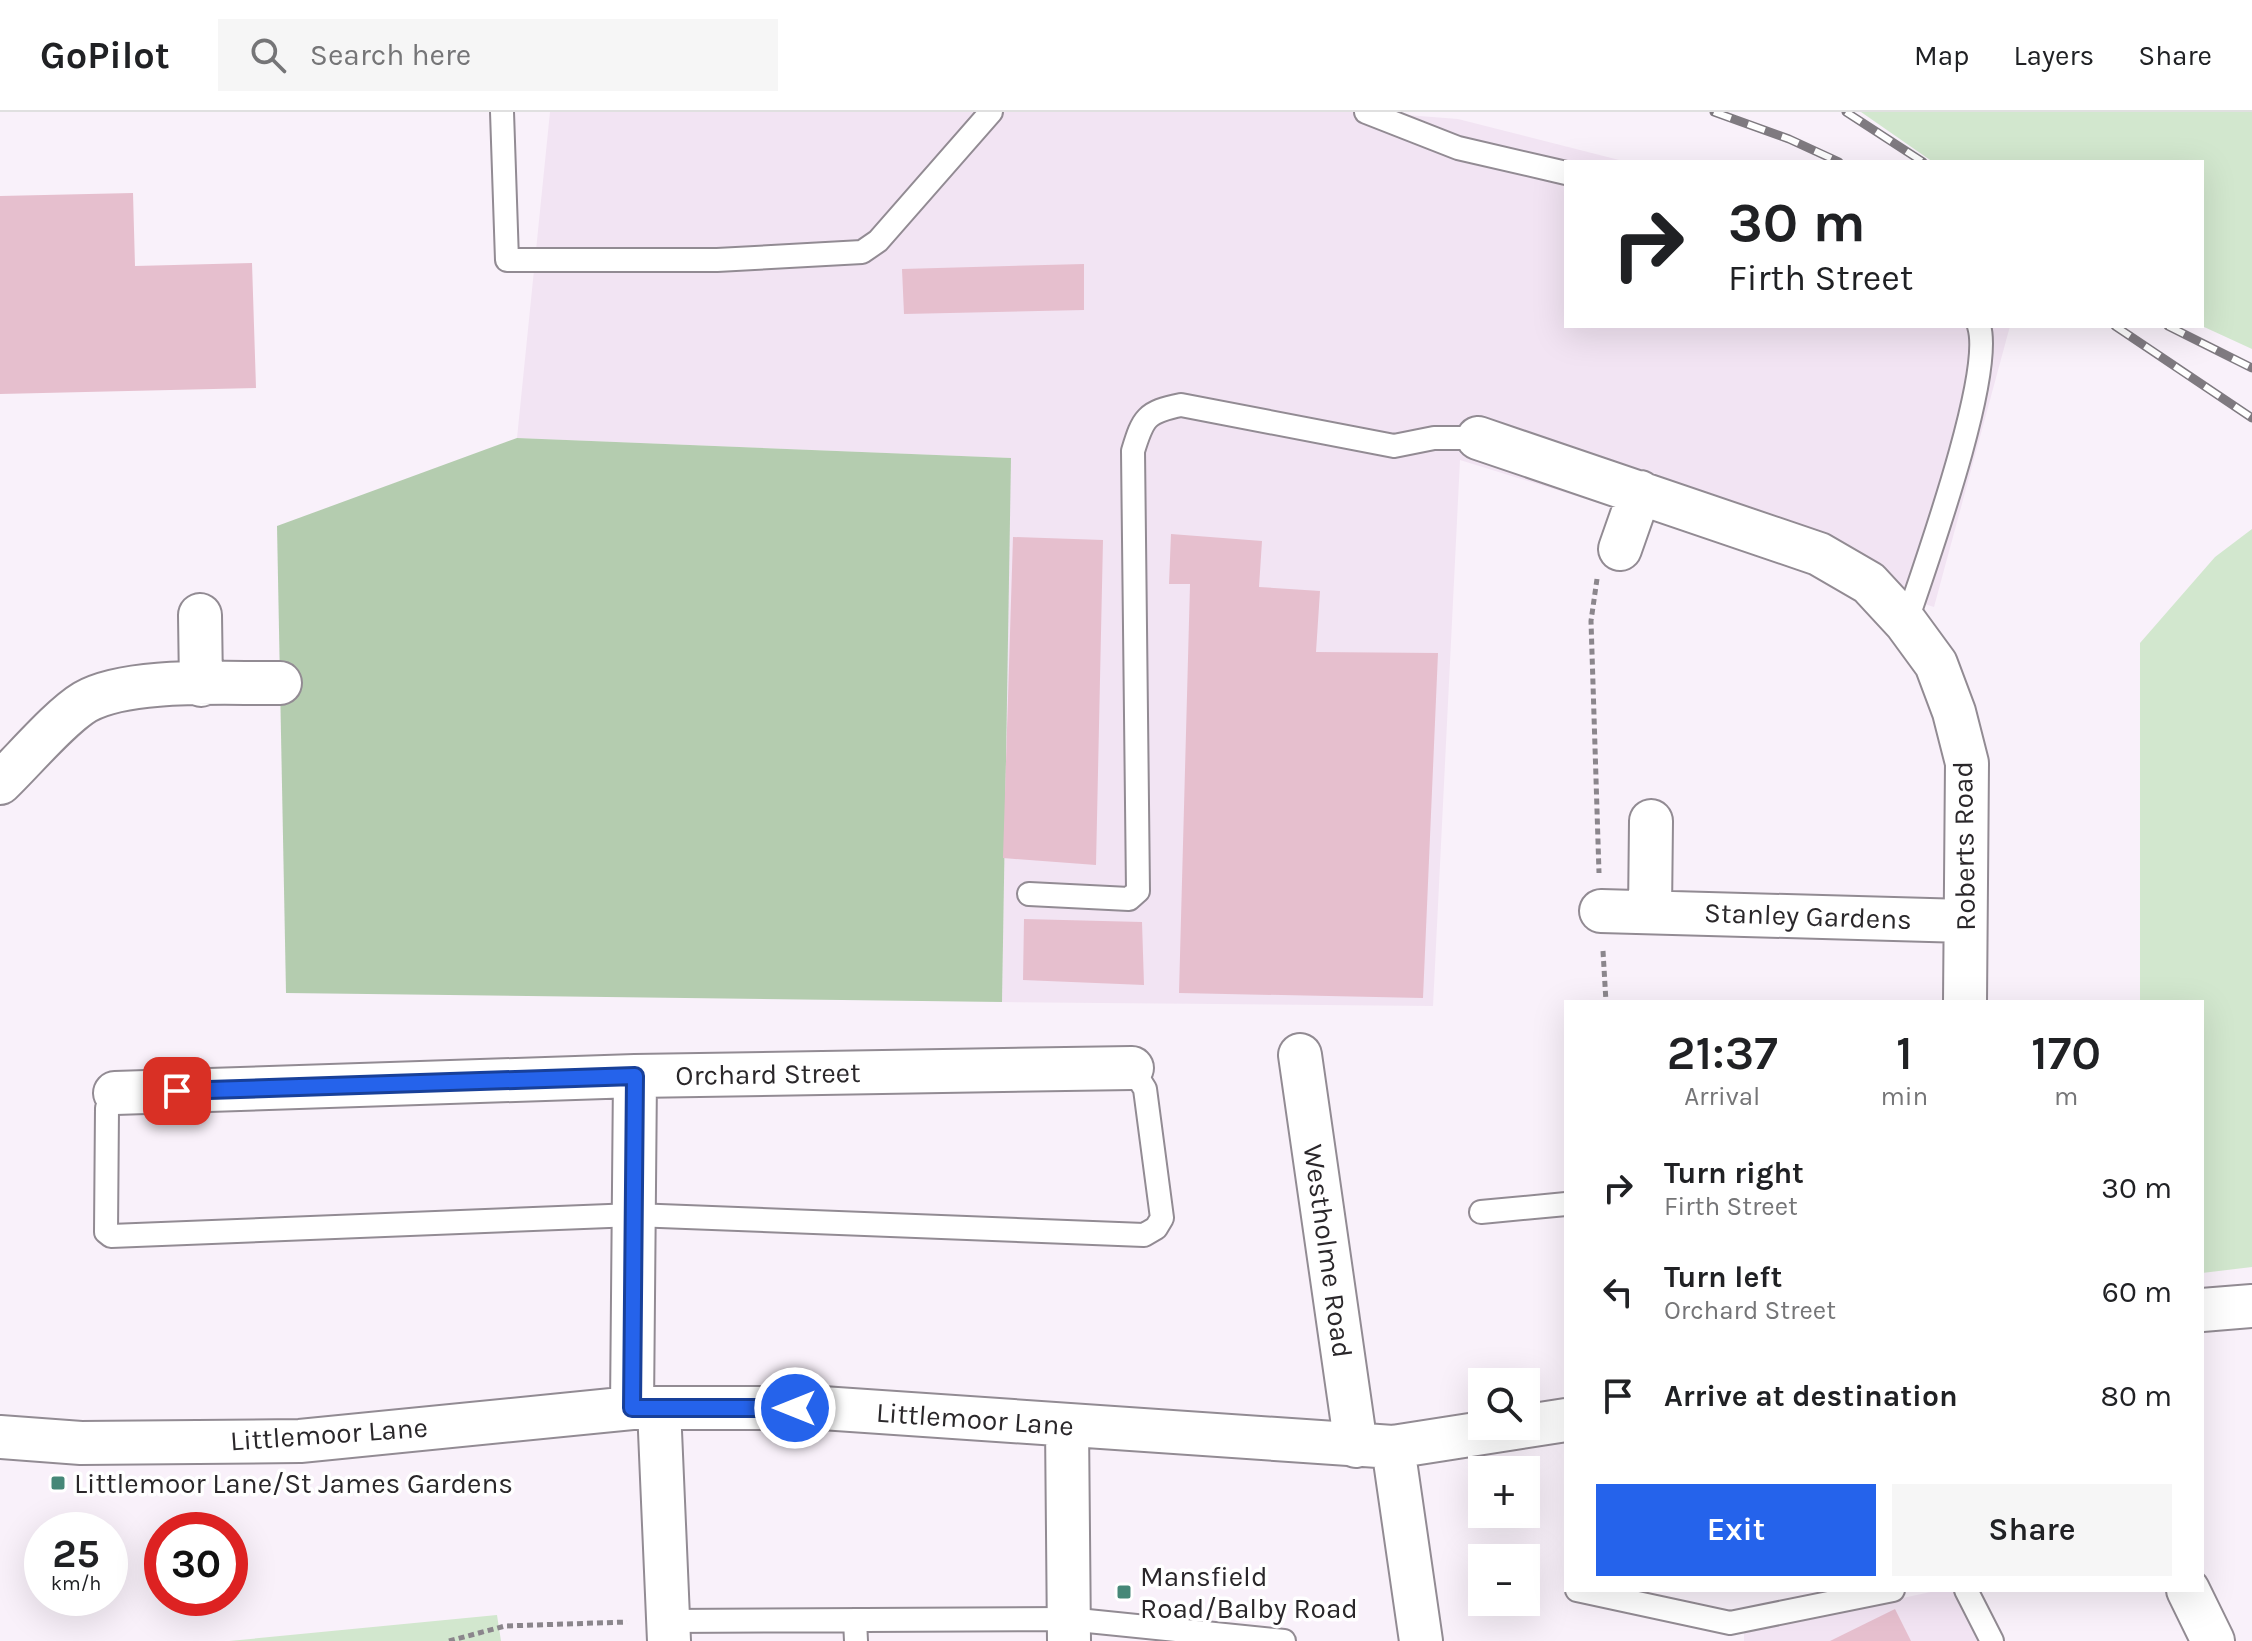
<!DOCTYPE html>
<html lang="en">
<head>
<meta charset="utf-8">
<style>
  :root { --surface:#fff; --page:#f6f6f6; --text:#202124; --muted:#757577; --line:#e0e0e0; --accent:#2563eb }
  body { margin:0; font-family:Karla,sans-serif; background:var(--page); color:var(--text); height:100vh; display:flex; flex-direction:column; font-size:30px; white-space:nowrap }
  * { box-sizing:border-box; margin:0 }
  p { font-size:26px; color:var(--muted) }
  .icon { flex:none; width:44px; height:44px; fill:none; stroke:currentColor; stroke-width:2; stroke-linecap:round; stroke-linejoin:round }
  .map { position:relative; flex:1; overflow:hidden }
  .side { position:absolute; left:1564px; top:888px; width:640px; height:592px; display:flex; flex-direction:column; background:var(--surface); border-radius:0px; box-shadow:0 8px 32px #0002 }
  .side>* { flex:none }
  .hud { position:absolute; left:1564px; top:48px; width:640px; height:168px; border-radius:0px; box-shadow:0 8px 32px #0002; background:#fff; color:var(--text); overflow:hidden }
  .tools { position:absolute; left:1468px; top:1256px; display:grid; gap:16px }
  .tools a { display:grid; place-items:center; width:72px; height:72px; border-radius:0px; background:var(--surface); box-shadow:0 8px 32px #0002; font-size:40px }
  .speed { position:absolute; left:24px; top:1400px; display:flex; gap:16px; font-size:40px; font-weight:700; text-align:center }
  .speed>* { display:grid; place-content:center; width:104px; height:104px; border-radius:50%; background:var(--surface); box-shadow:0 8px 32px #0002; line-height:1 }
  .speed small { font-size:20px; font-weight:400 }
  .speed .limit { border:12px solid #d22; background:#fff; color:#111 }
  .pin { position:absolute; display:grid; place-items:center; width:68px; height:68px; color:#fff; margin:-34px; border-radius:16px; box-shadow:0 4px 12px #0006 }
  .me { position:absolute; width:88px; margin:-44px; rotate:270deg; stroke-linejoin:round; filter:drop-shadow(0 0 6px #0008) }
  .turn { display:flex; align-items:center; gap:28px; height:168px; padding:0 32px; font-size:36px }
  .turn .icon { width:104px; height:104px; stroke-width:2.5 }
  .turn b { display:block; font-size:56px; line-height:68px }
  .eta { display:flex; justify-content:space-evenly; align-items:center; height:136px; text-align:center }
  .eta b { font-size:48px; font-weight:600; line-height:56px }
  .cta { display:flex; gap:16px; margin-top:auto; padding:16px 32px }
  .cta a { flex:1; height:92px; border-radius:0px; background:var(--accent); color:#fff; font-size:32px; font-weight:600; line-height:92px; text-align:center }
  .cta a+a { background:var(--page); color:var(--text) }
  ul { padding:0; list-style:none }
  li { display:flex; align-items:center; gap:24px; height:104px; padding:0 32px }
  li div { flex:1 }
  li b { display:block; font-size:30px }
  li em { font-style:normal }
  header { display:flex; align-items:center; gap:48px; box-sizing:border-box; height:112px; padding:0 40px; background:var(--surface); border-bottom:2px solid var(--line) }
  header strong { font-size:38px }
  nav { display:flex; gap:44px; margin-inline-start:auto; font-size:28px }
  .search { width:560px; height:72px; background:var(--page); display:flex; align-items:center; gap:20px; box-sizing:border-box; padding:0 28px; border-radius:0px; color:var(--muted); font-size:30px }
  .map>svg:first-child { display:block }
  .built { fill:#f2e4f3 }
  .green { fill:#d2e7ce }
  .forest { fill:#b4ccaf }
  .building { fill:#e6bfce }
  .lines { fill:none; stroke-linecap:round; stroke-linejoin:round }
  .service-casing { stroke:#928b93; stroke-width:26 }
  .minor-casing { stroke:#928b93; stroke-width:46 }
  .path { stroke:#8b868c; stroke-width:5; stroke-dasharray:6 4; stroke-linecap:butt }
  .service { stroke:#fff; stroke-width:22 }
  .minor { stroke:#fff; stroke-width:42 }
  .rail-casing { stroke:#7f7a80; stroke-width:9 }
  .rail { stroke:#fff; stroke-width:6; stroke-dasharray:18; stroke-linecap:butt }
  .route-casing { stroke:#184099; stroke-width:20 }
  .route { stroke:#2563eb; stroke-width:14 }
  .poi-dot { fill:#468778; stroke:#fff; stroke-width:3 }
  .labels { text-anchor:middle; dominant-baseline:central; stroke-width:7; stroke-linejoin:round; paint-order:stroke }
  .street-label { font-size:28px; fill:#2a272a; stroke:#fff }
  .poi-label { font-size:28px; fill:#2a272a; stroke:#fff; text-anchor:start }
</style>
</head>
<body>
<header>
<strong>GoPilot</strong>
<div class="search"><svg class="icon" aria-label="search" viewBox="0 0 24 24"><circle cx="10" cy="10" r="6"/><path d="M15 15l6 6"/></svg>Search here</div>
<nav><a>Map</a><a>Layers</a><a>Share</a></nav>
</header>
<div class="map">
<svg width="2252" height="1529" viewBox="0 0 2252 1529">
  <rect width="100%" height="100%" fill="#f9f1fa"/>
  <!-- built -->
  <path class="built" d="M550,0H1368L1458,7L1627,50H1566V214H2010L1934,495L1460,348L1433,894L1002,890L1010,346L517,326Z
    M1940,1478H1957L1981,1529H1744V1520Z"/>
  <!-- green -->
  <path class="green" d="M1861,0H2252V237L2202,214V50H1933Z
    M2252,417V1155L2202,1161V890H2140V531L2215,445Z
    M497,1503L501,1529H229Z"/>
  <!-- forest -->
  <path class="forest" d="M517,326L1011,346L1002,890L286,881L277,414Z"/>
  <!-- building -->
  <path class="building" d="M133,81L135,154L252,151L256,276L0,282V84Z
    M1084,152V198L904,202L902,157Z
    M1171,422L1262,429L1259,475L1320,479L1316,540L1438,541L1423,886L1179,881L1190,472H1169Z
    M1013,425L1103,428L1096,753L1003,746Z
    M1024,807L1142,810L1144,873L1023,868Z
    M1895,1497L1911,1529H1830Z"/>
  <g class="lines">
    <defs>
      <path id="service" d="M502,0L507,148H717L862,140L878,129L991,0
        M1366,0L1458,36L1566,61
        M1906,511C1925,454 1994,263 1979,214
        M1029,782L1129,787L1138,779L1133,339C1143,306 1146,300 1181,293L1394,334L1434,326H1478
        M115,981L107,996L106,1120L111,1124L634,1103L1144,1123L1156,1116L1162,1106L1145,977L1132,956
        M1481,1100L1566,1092
        M1577,1478L1730,1511L1893,1478
        M1966,1478L1992,1529
        M855,1508L856,1529
        M668,1509L1068,1507L1284,1529"/>
      <path id="minor" d="M1478,326L1819,442L1869,471L1906,511L1936,552L1954,600L1967,651L1965,890
        M1620,437L1640,380
        M200,503L201,573
        M0,671C23,649 60,605 85,590C129,565 228,572 280,571
        M1601,799L1965,809
        M1650,800L1651,709
        M1300,943L1356,1334
        M115,981L635,964L1132,956
        M2202,1198L2252,1194
        M632,1296L635,964
        M659,1296L669,1529
        M1067,1313L1069,1529
        M0,1325L81,1331L300,1329L632,1296H822L1393,1335L1566,1308
        M1393,1335L1421,1529
        M2188,1478L2213,1529"/>
    </defs>
    <!-- service casing -->
    <use href="#service" class="service-casing"/>
    <!-- minor casing -->
    <use href="#minor" class="minor-casing"/>
    <!-- path -->
    <path class="path" d="M1597,467L1591,509L1599,761
      M1603,839L1606,890
      M449,1529L505,1514L627,1510"/>
    <!-- service -->
    <use href="#service" class="service"/>
    <!-- minor -->
    <use href="#minor" class="minor"/>
    <defs>
      <path id="rail" d="M1714,0L1789,27L1839,50
        M1846,0L1923,50
        M2115,214L2252,306
        M2168,214L2252,256"/>
    </defs>
    <!-- rail casing -->
    <use href="#rail" class="rail-casing"/>
    <!-- rail -->
    <use href="#rail" class="rail"/>
  </g>
  <g class="lines">
    <defs>
      <path id="route" d="M177,979L635,964L632,1296H795"/>
    </defs>
    <!-- route casing -->
    <use href="#route" class="route-casing"/>
    <!-- route -->
    <use href="#route" class="route"/>
  </g>
  <!-- markers -->
  <g class="poi-dot">
    <rect x="50" y="1363" width="16" height="16" rx="4"/>
    <rect x="1116" y="1472" width="16" height="16" rx="4"/>
  </g>
  <g class="labels">
    <!-- street labels -->
    <g class="street-label">
      <text transform="translate(1964 734) rotate(-91)">Roberts Road</text>
      <text transform="translate(1808 804) rotate(2)">Stanley Gardens</text>
      <text transform="translate(768 962) rotate(-1)">Orchard Street</text>
      <text transform="translate(1328 1139) rotate(82)">Westholme Road</text>
      <text transform="translate(975 1307) rotate(4)">Littlemoor Lane</text>
      <text transform="translate(329 1322) rotate(-4)">Littlemoor Lane</text>
    </g>
    <!-- poi labels -->
    <g class="poi-label">
      <text x="74" y="1371">Littlemoor Lane/St James Gardens</text>
      <text x="1140" y="1464">Mansfield<tspan x="1140" dy="32">Road/Balby Road</tspan></text>
    </g>
  </g>
</svg>
<div class="tools">
<a><svg class="icon" aria-label="search" viewBox="0 0 24 24"><circle cx="10" cy="10" r="6"/><path d="M15 15l6 6"/></svg></a>
<a>+</a>
<a>−</a>
</div>
<div class="speed"><div>25<small>km/h</small></div><div class="limit">30</div></div>
<div class="pin" style="left:177px;top:979px;background:#d93025"><svg class="icon" aria-label="arrive" viewBox="0 0 24 24"><path d="M6 21V4h12l-3 4 3 4H6"/></svg></div>
<svg class="me" style="left:795px;top:1296px" viewBox="-20 -20 40 40"><circle r="17" fill="#2563eb" stroke="#fff" stroke-width="3"/><path d="M0-11L8 9 0 5-8 9z" fill="#fff"/></svg>
<div class="hud">
<div class="turn"><svg class="icon" aria-label="right" viewBox="0 0 24 24"><path d="M7 20v-9h11M14 6l5 5-5 5"/></svg><div><b>30 m</b>Firth Street</div></div>
</div>
<section class="side">
<div class="eta">
<div><b>21:37</b><p>Arrival</p></div>
<div><b>1</b><p>min</p></div>
<div><b>170</b><p>m</p></div>
</div>
<ul>
<li><svg class="icon" aria-label="right" viewBox="0 0 24 24"><path d="M7 20v-9h11M14 6l5 5-5 5"/></svg><div><b>Turn right</b><p>Firth Street</p></div><em>30 m</em></li>
<li><svg class="icon" aria-label="left" viewBox="0 0 24 24"><path d="M17 20v-9H6M10 6l-5 5 5 5"/></svg><div><b>Turn left</b><p>Orchard Street</p></div><em>60 m</em></li>
<li><svg class="icon" aria-label="arrive" viewBox="0 0 24 24"><path d="M6 21V4h12l-3 4 3 4H6"/></svg><div><b>Arrive at destination</b></div><em>80 m</em></li>
</ul>
<div class="cta"><a>Exit</a><a>Share</a></div>
</section>
</div>
</body>
</html>
